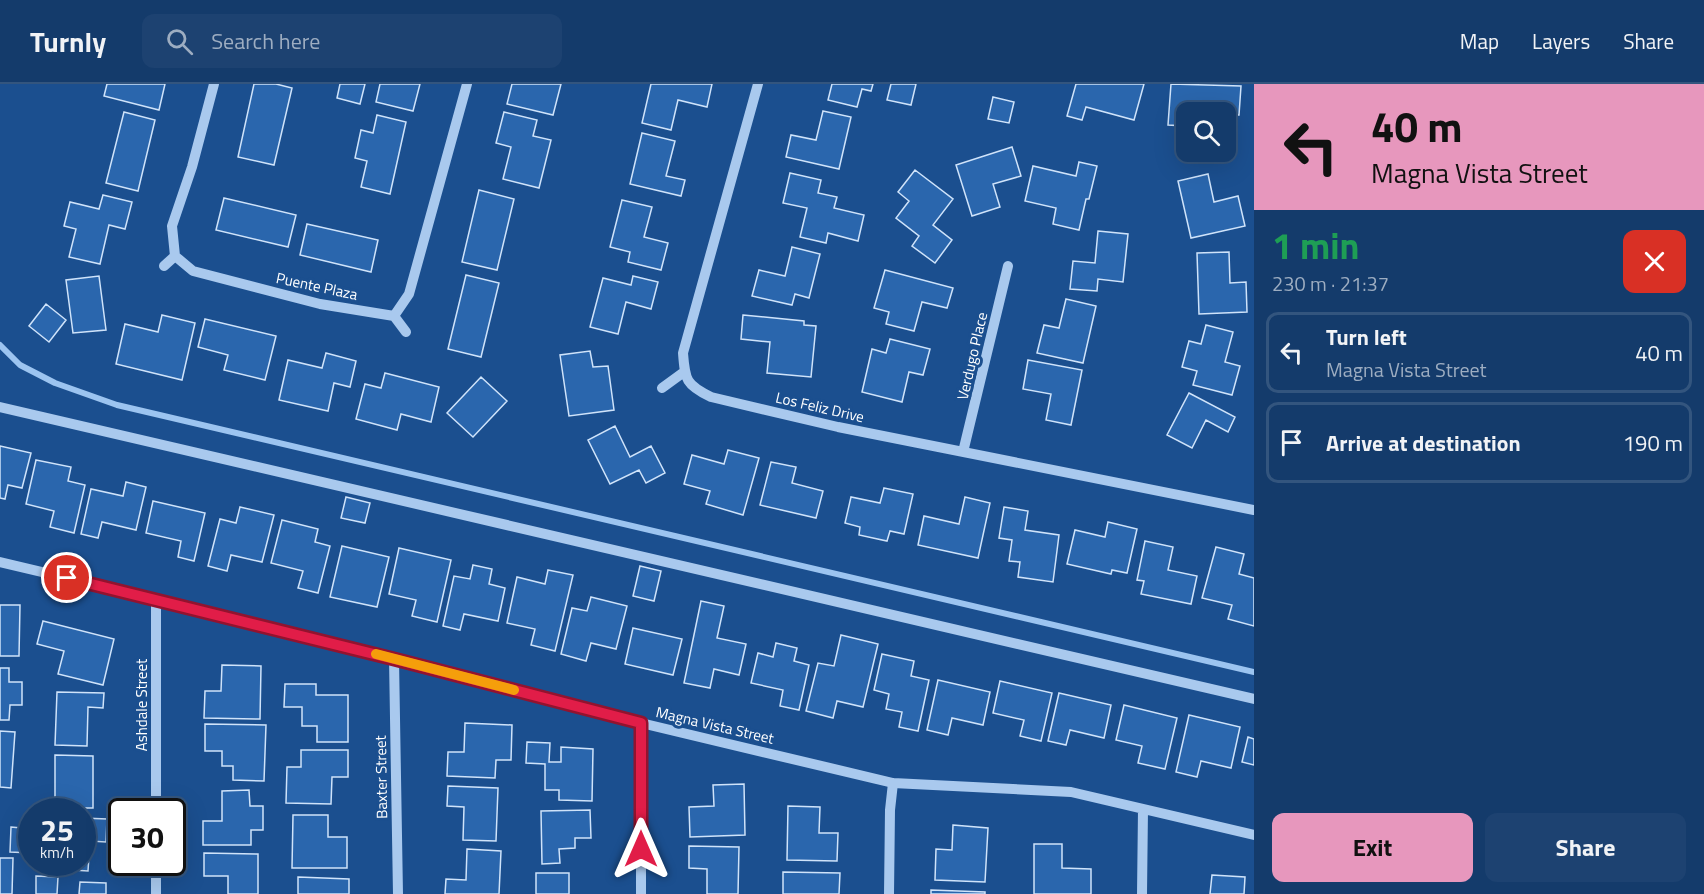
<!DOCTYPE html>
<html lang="en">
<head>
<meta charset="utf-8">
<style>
  :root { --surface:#143b6b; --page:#1d4271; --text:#f1f3f6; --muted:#9dadc1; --line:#33557e; --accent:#e797bd }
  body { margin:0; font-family:"Titillium Web",sans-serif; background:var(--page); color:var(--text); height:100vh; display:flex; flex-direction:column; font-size:22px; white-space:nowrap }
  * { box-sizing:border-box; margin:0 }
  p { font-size:20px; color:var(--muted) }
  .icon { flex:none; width:33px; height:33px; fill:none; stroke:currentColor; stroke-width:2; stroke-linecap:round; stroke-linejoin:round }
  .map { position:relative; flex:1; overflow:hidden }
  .panel { display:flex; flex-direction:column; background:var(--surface); width:450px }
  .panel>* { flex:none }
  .top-card { background:#e797bd; color:#111; overflow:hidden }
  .tools { position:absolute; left:1176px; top:18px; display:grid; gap:12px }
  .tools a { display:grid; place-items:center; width:60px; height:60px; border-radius:12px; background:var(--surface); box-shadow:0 6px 24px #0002,0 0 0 2px var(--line); font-size:30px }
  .speed { position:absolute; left:18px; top:714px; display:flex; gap:12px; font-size:30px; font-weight:700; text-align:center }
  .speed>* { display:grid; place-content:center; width:78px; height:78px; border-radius:50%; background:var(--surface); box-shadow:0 6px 24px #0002,0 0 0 2px var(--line); line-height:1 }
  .speed small { font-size:15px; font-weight:400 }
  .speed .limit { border:3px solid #111; border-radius:9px; background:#fff; color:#111 }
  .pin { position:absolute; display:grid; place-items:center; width:51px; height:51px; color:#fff; margin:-26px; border:3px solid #fff; border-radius:50%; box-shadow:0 2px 6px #0007 }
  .me { position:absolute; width:66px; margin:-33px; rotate:0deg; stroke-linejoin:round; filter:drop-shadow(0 0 4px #0008) }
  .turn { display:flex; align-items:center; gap:21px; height:126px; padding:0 18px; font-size:27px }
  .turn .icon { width:78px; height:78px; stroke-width:2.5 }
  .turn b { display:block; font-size:42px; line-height:51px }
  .round { display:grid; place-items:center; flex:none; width:63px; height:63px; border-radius:12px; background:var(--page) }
  .head { display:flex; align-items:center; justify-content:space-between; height:102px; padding:0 18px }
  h1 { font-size:36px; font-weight:700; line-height:45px; color:#1e9e55 }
  .primary-button { display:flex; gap:12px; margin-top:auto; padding:12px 18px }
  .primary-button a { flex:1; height:69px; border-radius:12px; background:var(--accent); color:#111; font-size:24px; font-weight:700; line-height:69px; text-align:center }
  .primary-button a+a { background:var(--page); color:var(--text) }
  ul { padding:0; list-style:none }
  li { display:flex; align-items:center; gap:18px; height:81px; margin:0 12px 9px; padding:0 6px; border:3px solid var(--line); border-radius:12px }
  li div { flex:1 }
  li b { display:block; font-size:22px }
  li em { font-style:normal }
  header { display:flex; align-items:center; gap:36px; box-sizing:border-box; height:84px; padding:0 30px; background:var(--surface); border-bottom:2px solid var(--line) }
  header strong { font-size:28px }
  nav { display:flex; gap:33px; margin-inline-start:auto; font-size:21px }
  .search { width:420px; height:54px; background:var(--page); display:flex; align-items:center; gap:15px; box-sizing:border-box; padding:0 21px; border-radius:12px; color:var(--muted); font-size:22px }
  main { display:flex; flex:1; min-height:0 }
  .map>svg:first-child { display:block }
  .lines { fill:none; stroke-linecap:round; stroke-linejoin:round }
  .stream { stroke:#9cc4f0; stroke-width:6 }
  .building { fill:#2a66ad; stroke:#cfe3fa; stroke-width:1.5 }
  .minor { stroke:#a9c9ee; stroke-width:10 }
  .route-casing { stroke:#92132f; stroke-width:15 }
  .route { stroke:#e11d48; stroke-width:10 }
  .slow { stroke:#f59e0b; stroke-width:10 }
  .labels { text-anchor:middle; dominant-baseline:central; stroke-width:6; stroke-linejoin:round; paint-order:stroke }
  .street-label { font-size:15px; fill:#fff; stroke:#1b4f8f }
</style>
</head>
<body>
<header>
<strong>Turnly</strong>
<div class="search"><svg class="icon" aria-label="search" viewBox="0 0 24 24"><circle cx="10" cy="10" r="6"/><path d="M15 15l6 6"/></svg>Search here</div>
<nav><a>Map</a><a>Layers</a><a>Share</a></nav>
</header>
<main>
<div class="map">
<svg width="1254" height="810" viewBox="0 0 1254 810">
  <rect width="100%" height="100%" fill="#1b4f8f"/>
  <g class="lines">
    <!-- stream -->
    <path class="stream" d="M0,261L20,281L55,299L117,321L1254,588"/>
  </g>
  <!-- building -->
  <path class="building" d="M107,0H165L159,26L104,12Z
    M254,0H276L292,4L274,81L238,73Z
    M340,0H365L360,20L337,14Z
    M380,0H420L413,27L376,18Z
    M512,0H561L553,31L507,20Z
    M651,0H712L707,23L678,16L671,46L642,39Z
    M832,0H873L871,7L862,5L857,23L828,16Z
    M891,0H916L911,21L887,16Z
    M1076,0H1144L1134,36L1086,23L1082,36L1067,32Z
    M1171,0L1241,2L1239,31H1227L1226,45V28H1186V63H1183L1185,42L1168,41Z
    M993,13L1014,18L1009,39L988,35Z
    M823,27L851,33L839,85L786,73L791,51L816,56Z
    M124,28L155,36L138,107L106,99Z
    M504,28L537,36L533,52L551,56L539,104L503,95L511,63L496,59Z
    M377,31L406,38L390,110L361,103L367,77L355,74L361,46L373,49Z
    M642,49L675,57L666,92L685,96L681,112L630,100Z
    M1012,63L1021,92L993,100L1000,123L972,132L956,81Z
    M1079,78L1097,82L1089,115H1086L1079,146L1053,140L1056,124L1025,117L1033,82L1076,92Z
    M915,86L953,115L933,141L952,156L935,179L912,162L919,152L896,134L909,117L898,108Z
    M790,89L821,96L818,109L837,113L834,124L864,131L858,157L828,149L826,159L800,153L807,124L783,119Z
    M1208,90L1214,118L1238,112L1245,142L1191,154L1178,97Z
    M479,106L514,115L497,186L462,178Z
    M103,111L132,118L125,145L109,141L100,180L69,173L76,145L64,142L70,118L99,125Z
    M224,114L296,131L288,163L216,146Z
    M622,116L652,123L644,153L668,159L661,186L628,178L630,168L610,163Z
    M307,140L378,156L371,188L300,171Z
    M1098,147L1128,150L1123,198L1098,195L1097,207L1070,205L1073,177L1095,179Z
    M792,163L820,170L809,214L795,210L792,221L752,212L759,186L785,192Z
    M1229,168L1230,199L1246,198L1247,228L1199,230L1197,169Z
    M885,186L953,204L947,224L922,218L914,247L886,240L889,228L874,224Z
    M466,191L499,199L481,273L448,265Z
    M99,192L106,246L73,249L66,196Z
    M633,192L658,198L651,225L626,218L618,250L590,243L603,194L631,201Z
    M1066,215L1096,222L1083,279L1037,269L1044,241L1059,244Z
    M46,220L66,236L49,258L29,242Z
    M162,231L195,239L182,296L116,280L125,240L158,248Z
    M743,231L804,237V241L816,242L811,293L767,289L770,258L741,255Z
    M205,235L276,252L265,296L224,286L228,271L198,263Z
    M1206,241L1233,248L1225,278L1240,282L1232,311L1193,301L1197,287L1182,283L1189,257L1201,260Z
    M890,255L930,265L923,291L909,288L902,318L862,308L872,265L886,269Z
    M590,267L593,283L608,282L614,326L569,332L560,271Z
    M326,269L356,277L350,303L334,299L328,327L279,316L288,276L322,284Z
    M1028,276L1082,286L1071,341L1046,336L1051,310L1023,305Z
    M385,289L439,303L431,338L401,330L397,346L356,335L365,300L381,304Z
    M481,293L507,317L473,353L447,329Z
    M1189,309L1235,333L1228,348L1206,336L1192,364L1167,351Z
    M615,342L630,373L651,362L665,389L646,399L639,386L610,400L588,356Z
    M0,362L31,369L22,404L8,401L5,415L0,414Z
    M728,366L759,374L743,431L706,420L710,407L684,400L692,371L724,380Z
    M36,376L71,383L68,397L85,401L74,449L50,443L54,427L26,420Z
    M771,378L796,383L792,399L823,407L816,434L760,421Z
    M126,398L146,403L136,446L102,438L98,454L81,450L91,405L123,412Z
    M884,404L913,410L904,450L890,447L887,457L859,451L860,443L845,439L851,413L880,419Z
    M346,413L370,419L365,439L341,434Z
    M965,413L990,419L978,474L918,461L924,432L959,440Z
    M153,417L205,429L194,477L178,473L181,457L146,449Z
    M240,423L274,431L262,478L231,471L227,487L208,482L220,435L236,439Z
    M1004,423L1028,427L1025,446L1059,451L1053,498L1018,493L1020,478L1009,477L1012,456L999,454Z
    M282,436L318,445L315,458L330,462L318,509L298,504L303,487L271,479Z
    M1108,438L1137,445L1127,489L1112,486L1111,490L1067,480L1075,446L1105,453Z
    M1145,457L1173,463L1168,486L1197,492L1191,520L1141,510L1144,497L1137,496Z
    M342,462L389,473L377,523L330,513Z
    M1216,463L1244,470L1239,490L1254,494V542L1228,535L1232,521L1202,514Z
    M399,464L451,476L437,538L412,532L416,516L389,510Z
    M473,481L492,485L489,500L505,504L498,537L464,530L460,546L443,542L454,492L470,495Z
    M640,482L661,487L654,517L633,512Z
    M548,486L573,491L555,567L531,561L535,545L507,539L517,493L545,500Z
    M591,513L627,522L616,565L591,559L586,577L561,570L572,524L587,527Z
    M701,517L724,522L717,554L746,560L739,591L714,585L710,604L684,599Z
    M0,521H20L19,572H0Z
    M43,537L114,555L103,601L58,590L64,567L37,560Z
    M633,544L682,555L673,591L625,580Z
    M841,551L878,560L863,623L837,617L833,634L806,627L818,579L834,582Z
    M776,559L797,564L794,577L809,581L799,626L780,622L783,606L751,599L758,569L773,573Z
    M882,570L914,577L911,592L929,596L918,647L899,643L902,628L886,625L889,610L874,606Z
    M222,581L261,582L260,635L204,634L205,607H221Z
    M0,584H9V598H22V621H10L9,636H0Z
    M938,596L990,608L983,641L952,634L948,651L927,646Z
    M1000,597L1052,609L1041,657L1020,652L1024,636L993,629Z
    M285,600H316V611H348V658H317V642H302V623H284Z
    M57,608L104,609L103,624L88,623L87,662L55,661Z
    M1059,609L1111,621L1104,654L1070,646L1066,661L1048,657Z
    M1124,621L1177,634L1165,685L1138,679L1142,662L1116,656Z
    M1189,631L1240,643L1231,684L1201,677L1197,693L1176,688Z
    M465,639L512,641L511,676H496L495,694L447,692L448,668H464Z
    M205,640L266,641L264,697L233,696V682H222V667H205Z
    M0,647L15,648L11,704L0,703Z
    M1248,653L1254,655V681L1242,678Z
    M527,658L550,659L549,678H561V663L593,665L592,717L559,716V706H545V680L526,679Z
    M301,666H348V693H332L331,720L286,719L287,683H301Z
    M55,671L93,672V724H55Z
    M744,700L745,751L690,753L689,723L714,722L713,701Z
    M448,702L498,704L496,757L463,756L464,723L447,722Z
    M249,706L250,722H263V746H251V761H203V737H222V707Z
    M788,722L820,723L819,749H838L837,777L787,776Z
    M590,726L591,754H575V764L559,765L560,779L542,780L541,727Z
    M293,731H328V753H347V784H292Z
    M82,734L107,735L106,758L90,757L88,787L56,785V778H82Z
    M953,741L988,744L985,798L935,796L936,765L952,766Z
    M11,743L32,745V769L10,768Z
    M1034,760H1062V784L1091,785V810H1034Z
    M689,762L739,763L738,810H707V785L689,784Z
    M467,765L501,767L499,810H445L446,795L466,796Z
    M204,769L258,770V810H228V792H204Z
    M0,774H13L12,810H0Z
    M783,788L840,789L839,810H783Z
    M536,789H569V810H536Z
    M1212,791L1245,793L1244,810H1210Z
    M36,792L58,793L57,810H36Z
    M298,793L349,795V810H298Z
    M80,798L106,799V810H79Z
    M931,806L985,808V810H931Z"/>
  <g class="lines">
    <!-- minor -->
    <path class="minor" d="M214,0L192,83L172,142L175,172L193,187L320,220L394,232L409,210L467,0
      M758,0L683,269C685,296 686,301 711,313L838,343L1254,426
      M164,182L175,172
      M394,232L406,248
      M662,304L684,288
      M0,323L1254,615
      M963,368L1008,182
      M0,478L156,515L641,639L893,699L1071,708L1254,751
      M156,515V728
      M394,575L398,810
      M641,639V810
      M156,778V810
      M889,810L890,726L893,699
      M1142,810L1143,725"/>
  </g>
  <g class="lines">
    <defs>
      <path id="route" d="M67,494L394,575L641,639V765"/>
    </defs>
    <!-- route casing -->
    <use href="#route" class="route-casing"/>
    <!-- route -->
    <use href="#route" class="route"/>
    <!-- slow -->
    <path class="slow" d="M376,570L514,606"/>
  </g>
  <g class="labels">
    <!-- street labels -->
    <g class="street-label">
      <text transform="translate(317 202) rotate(12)">Puente Plaza</text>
      <text transform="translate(972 272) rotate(-77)">Verdugo Place</text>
      <text transform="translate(820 323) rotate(13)">Los Feliz Drive</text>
      <text transform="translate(141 621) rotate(-90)">Ashdale Street</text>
      <text transform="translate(715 641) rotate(13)">Magna Vista Street</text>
      <text transform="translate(381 693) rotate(-91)">Baxter Street</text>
    </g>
  </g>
</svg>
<div class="tools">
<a><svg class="icon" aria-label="search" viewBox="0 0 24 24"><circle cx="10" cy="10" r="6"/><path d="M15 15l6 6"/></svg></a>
</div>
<div class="speed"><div>25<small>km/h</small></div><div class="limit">30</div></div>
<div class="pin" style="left:67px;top:494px;background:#d93025"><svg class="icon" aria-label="arrive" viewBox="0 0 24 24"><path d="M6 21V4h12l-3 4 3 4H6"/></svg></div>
<svg class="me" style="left:641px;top:765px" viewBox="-20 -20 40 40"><path d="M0-17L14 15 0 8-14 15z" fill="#e11d48" stroke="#fff" stroke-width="4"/></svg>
</div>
<section class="panel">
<div class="top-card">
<div class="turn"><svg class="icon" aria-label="left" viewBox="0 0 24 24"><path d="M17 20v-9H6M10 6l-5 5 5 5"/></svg><div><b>40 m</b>Magna Vista Street</div></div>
</div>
<div class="head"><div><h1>1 min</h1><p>230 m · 21:37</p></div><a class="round" style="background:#d93025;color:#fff"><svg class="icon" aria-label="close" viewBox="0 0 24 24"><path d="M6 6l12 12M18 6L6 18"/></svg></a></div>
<ul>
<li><svg class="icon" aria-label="left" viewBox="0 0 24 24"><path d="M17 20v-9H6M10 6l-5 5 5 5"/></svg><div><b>Turn left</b><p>Magna Vista Street</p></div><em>40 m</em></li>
<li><svg class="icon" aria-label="arrive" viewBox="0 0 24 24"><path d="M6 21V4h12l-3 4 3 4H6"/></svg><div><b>Arrive at destination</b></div><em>190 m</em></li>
</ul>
<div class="primary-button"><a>Exit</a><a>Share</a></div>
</section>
</main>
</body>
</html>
